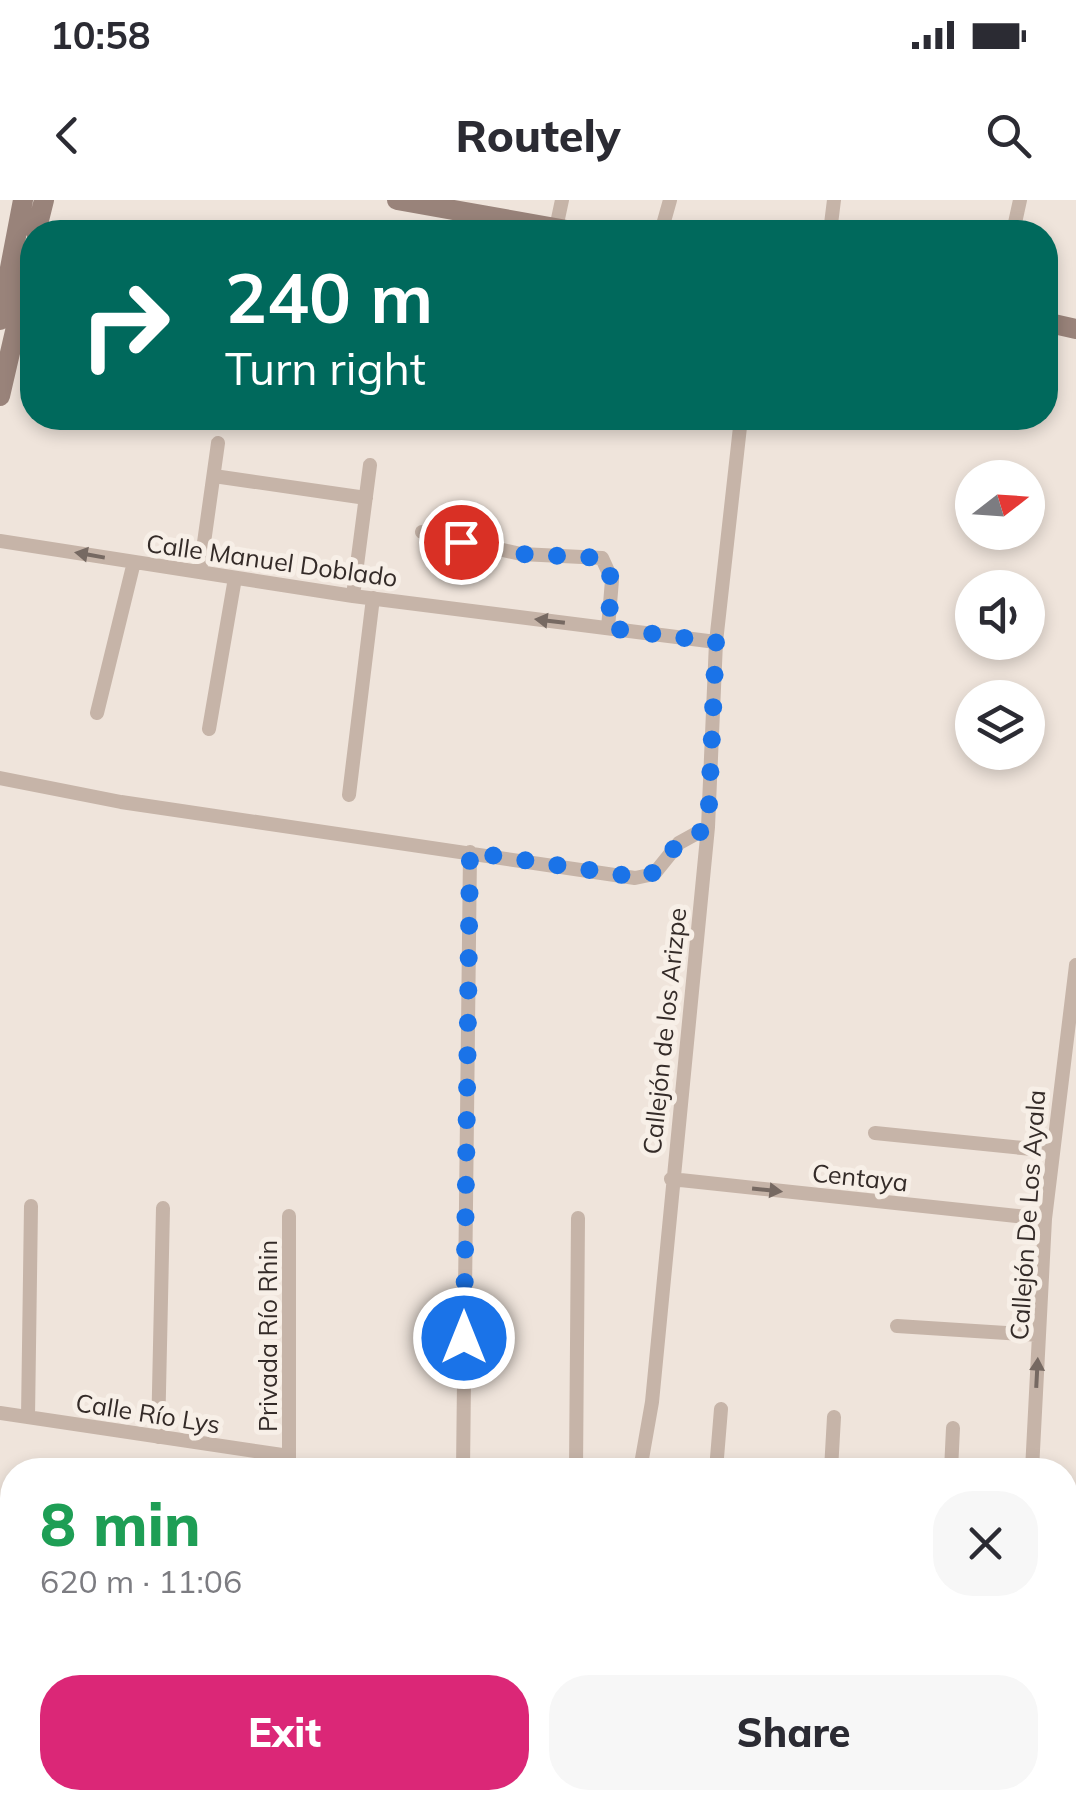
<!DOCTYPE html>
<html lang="en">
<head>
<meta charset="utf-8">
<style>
  :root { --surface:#fff; --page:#f7f7f7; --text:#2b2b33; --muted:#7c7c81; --accent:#db2777 }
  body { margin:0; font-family:Mulish,sans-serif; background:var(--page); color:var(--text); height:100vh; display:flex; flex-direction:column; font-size:38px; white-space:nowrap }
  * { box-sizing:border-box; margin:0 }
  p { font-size:32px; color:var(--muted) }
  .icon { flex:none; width:55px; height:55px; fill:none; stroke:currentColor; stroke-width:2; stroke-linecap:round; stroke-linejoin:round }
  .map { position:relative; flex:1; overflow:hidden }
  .sheet { position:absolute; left:0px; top:1258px; width:1078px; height:352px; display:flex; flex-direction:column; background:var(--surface); border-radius:40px 40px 0 0; box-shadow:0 5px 15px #0003 }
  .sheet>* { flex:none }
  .banner { position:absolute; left:20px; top:20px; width:1038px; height:210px; border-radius:40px; box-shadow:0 5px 15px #0003; background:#00695c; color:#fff; overflow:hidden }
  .needle { width:65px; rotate:73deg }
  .controls { position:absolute; left:955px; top:260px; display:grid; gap:20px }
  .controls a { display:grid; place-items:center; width:90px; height:90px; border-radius:50%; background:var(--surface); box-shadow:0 5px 15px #0003; font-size:50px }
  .pin { position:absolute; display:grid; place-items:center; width:85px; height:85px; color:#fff; margin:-42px; border:5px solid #fff; border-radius:50%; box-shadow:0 2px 10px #0007 }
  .me { position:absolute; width:110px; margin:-55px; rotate:0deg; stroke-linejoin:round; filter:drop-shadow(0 0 8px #0008) }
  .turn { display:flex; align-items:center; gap:35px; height:210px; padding:0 40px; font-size:45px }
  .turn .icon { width:130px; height:130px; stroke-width:2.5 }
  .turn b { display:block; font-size:70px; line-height:85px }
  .round { display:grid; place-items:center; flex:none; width:105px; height:105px; border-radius:40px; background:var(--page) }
  .headline { display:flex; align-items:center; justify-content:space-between; height:170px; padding:0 40px }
  h1 { font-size:60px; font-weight:800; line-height:75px; color:#1e9e55 }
  .button { display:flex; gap:20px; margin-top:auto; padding:20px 40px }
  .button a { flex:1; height:115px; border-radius:40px; background:var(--accent); color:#fff; font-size:40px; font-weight:800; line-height:115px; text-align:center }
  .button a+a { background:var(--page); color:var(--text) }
  .status { display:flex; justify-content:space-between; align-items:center; height:70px; padding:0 50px; background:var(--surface); direction:ltr }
  .status svg { height:28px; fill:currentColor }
  header { display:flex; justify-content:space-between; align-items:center; height:130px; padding:0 40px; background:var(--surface); font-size:45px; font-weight:800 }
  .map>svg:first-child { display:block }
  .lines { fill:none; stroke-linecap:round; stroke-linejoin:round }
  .street { stroke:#c6b4a8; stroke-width:14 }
  .secondary { stroke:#99837a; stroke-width:20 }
  .oneway { fill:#766962 }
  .route { stroke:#1a73e8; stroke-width:18; stroke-dasharray:0 32.4 }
  .labels { text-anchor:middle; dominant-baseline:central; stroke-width:10; stroke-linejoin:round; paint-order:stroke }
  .street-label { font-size:25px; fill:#342b28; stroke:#f7efe7 }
</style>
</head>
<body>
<div class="status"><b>10:58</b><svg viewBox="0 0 49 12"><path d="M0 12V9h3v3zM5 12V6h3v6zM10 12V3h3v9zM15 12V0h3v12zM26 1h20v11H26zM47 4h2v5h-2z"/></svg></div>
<header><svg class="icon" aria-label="back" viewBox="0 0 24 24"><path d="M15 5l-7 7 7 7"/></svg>Routely<svg class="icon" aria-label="search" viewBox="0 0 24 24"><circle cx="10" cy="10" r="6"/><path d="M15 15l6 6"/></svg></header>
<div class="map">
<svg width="1076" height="1609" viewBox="0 0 1076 1609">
  <rect width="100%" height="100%" fill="#efe4db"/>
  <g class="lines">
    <!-- street -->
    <path class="street" d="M556,28L562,0
      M661,32L670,0
      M830,32L834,0
      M1013,32L1020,0
      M214,276L366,298
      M422,332L521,354L602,358L612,380L608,428
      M0,341L353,396L716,442
      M200,371L218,243
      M353,396L370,265
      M97,513L134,362
      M209,529L235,378
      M0,578L121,602L635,678L654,674L679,643L708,627
      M349,595L373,398
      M875,933L1052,951
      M671,979L1045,1019
      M897,1126L1039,1135
      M0,1213L289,1256
      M28,1217L31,1006
      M158,1237L163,1008
      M289,1270V1016
      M463,1270L470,652
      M576,1270L578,1018
      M640,1270L652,1202L708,627L716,442L741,218
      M716,1270L721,1209
      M831,1270L834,1217
      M951,1270L953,1228
      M1032,1270L1045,1019L1076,765
      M0,1369L12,1370
      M1065,1542L1076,1552
      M458,1598V1609
      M21,1609V1598
      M155,1609V1598
      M285,1609V1598"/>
    <!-- secondary -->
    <path class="secondary" d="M397,0L578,32
      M36,32L44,0
      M0,120L23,0
      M1045,122L1076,129
      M0,196L32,58
      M1065,1582L1071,1609
      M994,1609H1034"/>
  </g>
  <!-- one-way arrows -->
  <defs><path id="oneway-solid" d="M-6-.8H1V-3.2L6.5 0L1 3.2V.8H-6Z" transform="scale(2.5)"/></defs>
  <g class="oneway">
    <use href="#oneway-solid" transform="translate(90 355) rotate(-170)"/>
    <use href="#oneway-solid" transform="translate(550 421) rotate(-173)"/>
    <use href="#oneway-solid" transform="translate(767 990) rotate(6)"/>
    <use href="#oneway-solid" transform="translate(1037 1173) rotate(-87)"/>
  </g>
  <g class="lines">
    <!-- route -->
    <path class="route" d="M461,342L522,354L602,358L612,380L608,428L716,442L708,628L678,643L658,670L643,678L470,652L464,1138"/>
  </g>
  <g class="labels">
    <!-- street labels -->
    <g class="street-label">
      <text transform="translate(272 360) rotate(8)">Calle Manuel Doblado</text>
      <text transform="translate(664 831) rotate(-84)">Callejón de los Arizpe</text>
      <text transform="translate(860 977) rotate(6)">Centaya</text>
      <text transform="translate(1027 1015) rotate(-86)">Callejón De Los Ayala</text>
      <text transform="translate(267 1136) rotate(-90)">Privada Río Rhin</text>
      <text transform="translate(148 1213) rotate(9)">Calle Río Lys</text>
    </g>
  </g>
</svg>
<div class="controls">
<a><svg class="needle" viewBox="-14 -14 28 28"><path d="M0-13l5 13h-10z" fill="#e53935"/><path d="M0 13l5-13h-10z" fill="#7c7c81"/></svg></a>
<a><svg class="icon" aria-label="sound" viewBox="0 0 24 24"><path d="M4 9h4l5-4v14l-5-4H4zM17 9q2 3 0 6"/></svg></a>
<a><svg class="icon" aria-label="layers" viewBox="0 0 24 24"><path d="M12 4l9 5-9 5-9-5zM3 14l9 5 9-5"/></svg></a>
</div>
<div class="pin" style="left:461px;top:342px;background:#d93025"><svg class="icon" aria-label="arrive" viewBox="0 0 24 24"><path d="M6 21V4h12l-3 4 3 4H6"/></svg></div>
<svg class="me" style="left:464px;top:1138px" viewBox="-20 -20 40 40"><circle r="17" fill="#1a73e8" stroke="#fff" stroke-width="3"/><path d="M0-11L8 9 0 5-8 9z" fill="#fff"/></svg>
<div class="banner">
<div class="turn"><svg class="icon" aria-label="right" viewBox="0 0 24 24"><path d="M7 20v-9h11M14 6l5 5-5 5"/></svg><div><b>240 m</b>Turn right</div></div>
</div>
<section class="sheet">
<div class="headline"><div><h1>8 min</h1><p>620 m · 11:06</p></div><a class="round"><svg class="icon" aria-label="close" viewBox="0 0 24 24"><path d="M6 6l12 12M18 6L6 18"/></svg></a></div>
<div class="button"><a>Exit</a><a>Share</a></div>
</section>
</div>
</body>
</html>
